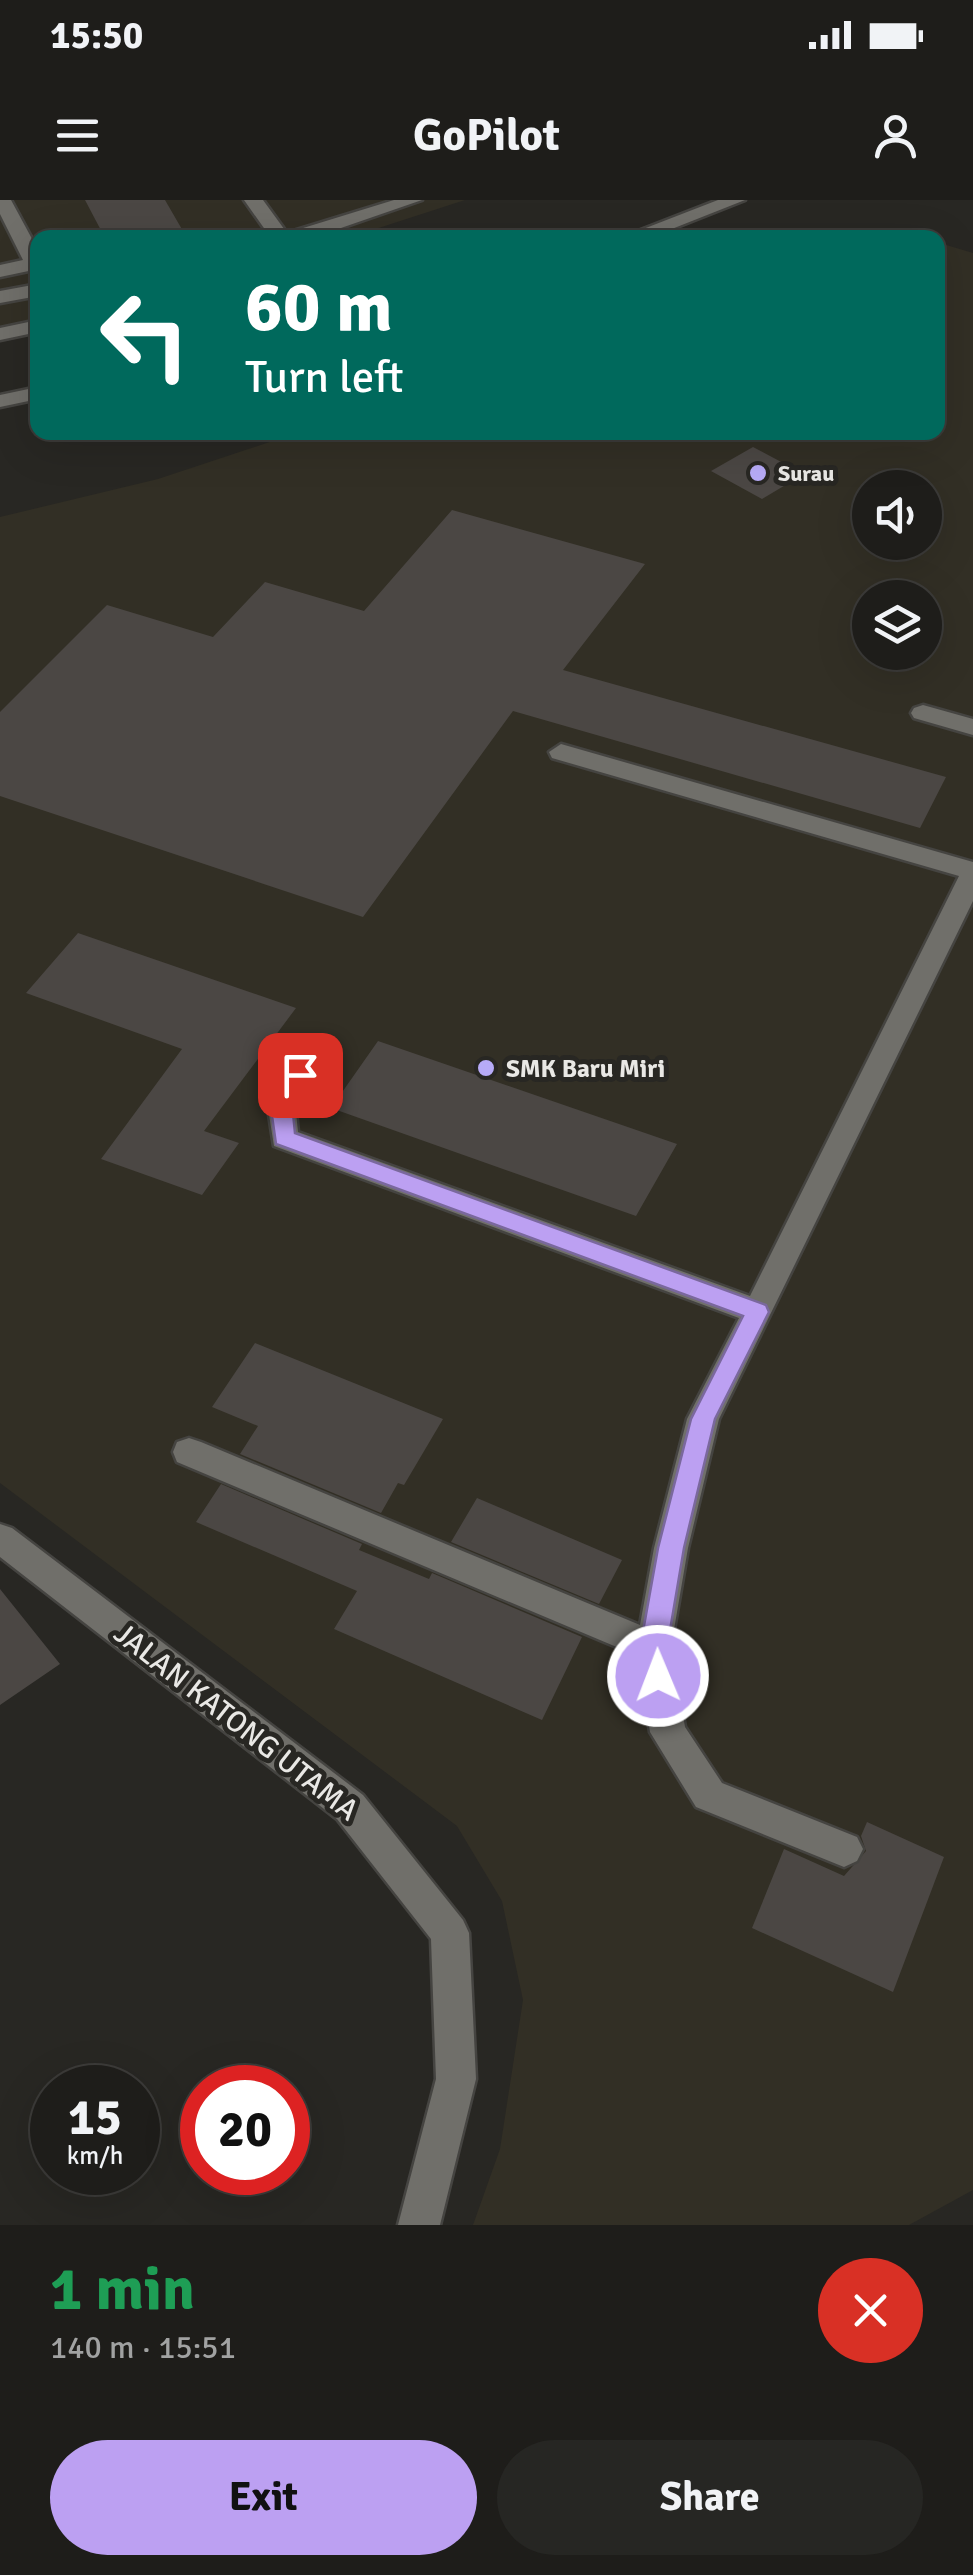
<!DOCTYPE html>
<html lang="en">
<head>
<meta charset="utf-8">
<style>
  :root { --surface:#1e1d1a; --page:#262623; --text:#f1f3f6; --muted:#a1a2a2; --line:#3c3b39; --accent:#bca0f2 }
  body { margin:0; font-family:Signika,sans-serif; background:var(--page); color:var(--text); height:100vh; display:flex; flex-direction:column; font-size:38px; white-space:nowrap }
  * { box-sizing:border-box; margin:0 }
  p { font-size:32px; color:var(--muted) }
  .icon { flex:none; width:55px; height:55px; fill:none; stroke:currentColor; stroke-width:2; stroke-linecap:round; stroke-linejoin:round }
  .map { position:relative; height:2025px; overflow:hidden }
  .sheet { display:flex; flex-direction:column; background:var(--surface); flex:1 }
  .sheet>* { flex:none }
  .banner { position:absolute; left:30px; top:30px; width:915px; height:210px; border-radius:20px; box-shadow:0 10px 40px #0002,0 0 0 2px var(--line); background:#00695c; color:#fff; overflow:hidden }
  .fabs { position:absolute; left:852px; top:270px; display:grid; gap:20px }
  .fabs a { display:grid; place-items:center; width:90px; height:90px; border-radius:50%; background:var(--surface); box-shadow:0 10px 40px #0002,0 0 0 2px var(--line); font-size:50px }
  .speed { position:absolute; left:30px; top:1865px; display:flex; gap:20px; font-size:50px; font-weight:700; text-align:center }
  .speed>* { display:grid; place-content:center; width:130px; height:130px; border-radius:50%; background:var(--surface); box-shadow:0 10px 40px #0002,0 0 0 2px var(--line); line-height:1 }
  .speed small { font-size:25px; font-weight:400 }
  .speed .limit { border:15px solid #d22; background:#fff; color:#111 }
  .pin { position:absolute; display:grid; place-items:center; width:85px; height:85px; color:#fff; margin:-42px; border-radius:20px; box-shadow:0 5px 15px #0006 }
  .me { position:absolute; width:110px; margin:-55px; rotate:359deg; stroke-linejoin:round; filter:drop-shadow(0 0 8px #0008) }
  .turn { display:flex; align-items:center; gap:35px; height:210px; padding:0 50px; font-size:45px }
  .turn .icon { width:130px; height:130px; stroke-width:2.5 }
  .turn b { display:block; font-size:70px; line-height:85px }
  .round { display:grid; place-items:center; flex:none; width:105px; height:105px; border-radius:52px; background:var(--page) }
  .overview { display:flex; align-items:center; justify-content:space-between; height:170px; padding:0 50px }
  h1 { font-size:60px; font-weight:700; line-height:75px; color:#1e9e55 }
  .button { display:flex; gap:20px; margin-top:auto; padding:20px 50px }
  .button a { flex:1; height:115px; border-radius:60px; background:var(--accent); color:#111; font-size:40px; font-weight:700; line-height:115px; text-align:center }
  .button a+a { background:var(--page); color:var(--text) }
  .status { display:flex; justify-content:space-between; align-items:center; height:70px; padding:0 50px; background:var(--surface); direction:ltr }
  .status svg { height:28px; fill:currentColor }
  header { display:flex; justify-content:space-between; align-items:center; height:130px; padding:0 50px; background:var(--surface); font-size:45px; font-weight:700 }
  .map>svg:first-child { display:block }
  .built { fill:#322f25; fill-rule:evenodd }
  .building { fill:#4b4744 }
  .lines { fill:none; stroke-linecap:round; stroke-linejoin:round }
  .lane-casing { stroke:#454441; stroke-width:5 }
  .street-casing { stroke:#454441; stroke-width:5 }
  .secondary-casing { stroke:#454441; stroke-width:5 }
  .lane { fill:#706f6a; fill-rule:evenodd }
  .street { fill:#706f6a; fill-rule:evenodd }
  .secondary { fill:#706f6a; fill-rule:evenodd }
  .route { fill:#bca0f2; stroke:#7a689d; stroke-width:2.5 }
  .poi-dot { fill:#b7abf7; stroke:#282723; stroke-width:4 }
  .labels { text-anchor:middle; dominant-baseline:central; stroke-width:10; stroke-linejoin:round; paint-order:stroke }
  .far-poi-label { font-size:22px; font-weight:bold; fill:#e9e8e5; stroke:#282723; text-anchor:start }
  .poi-label { font-size:25px; font-weight:bold; fill:#e9e8e5; stroke:#282723; text-anchor:start }
  .near-street-label { font-size:30px; fill:#e9e8e5; stroke:#282723 }
</style>
</head>
<body>
<div class="status"><b>15:50</b><svg viewBox="0 0 49 12"><path d="M0 12V9h3v3zM5 12V6h3v6zM10 12V3h3v9zM15 12V0h3v12zM26 1h20v11H26zM47 4h2v5h-2z"/></svg></div>
<header><svg class="icon" aria-label="menu" viewBox="0 0 24 24"><path d="M4 6h16M4 12h16M4 18h16"/></svg>GoPilot<svg class="icon" aria-label="person" viewBox="0 0 24 24"><circle cx="12" cy="8" r="4"/><path d="M4 21q1-7 8-7t8 7"/></svg></header>
<div class="map">
<svg width="973" height="2025" viewBox="0 0 973 2025">
  <rect width="100%" height="100%" fill="#282723"/>
  <!-- built -->
  <path class="built" d="M0,0H465L351,37L38,38L37,132L0,142Z
    M943,44L973,53V1990L909,2025H473L500,1949L523,1800L502,1701L457,1626L0,1283V317L158,279L297,233L938,232V45ZM870,288H925V342H870ZM870,398H925V452H870Z"/>
  <!-- building -->
  <path class="building" d="M85,0H165L187,38H105Z
    M753,247L804,274L762,299L711,271Z
    M452,310L645,364L563,470L946,577L920,628L513,511L363,717L0,596V512L107,405L213,437L265,382L364,411Z
    M78,733L296,808L204,931L239,943L202,995L101,959L182,849L26,793Z
    M378,841L677,944L636,1016L331,908Z
    M255,1143L443,1219L404,1285L398,1283L381,1313L240,1254L258,1226L212,1207Z
    M221,1284L362,1344L359,1350L429,1379L432,1373L582,1437L542,1520L334,1429L357,1391L196,1322Z
    M477,1298L622,1360L599,1404L451,1342Z
    M0,1389L60,1464L0,1505Z
    M867,1622L944,1657L893,1792L752,1728L784,1649L844,1676L866,1651L861,1636Z"/>
  <g class="lines">
    <defs>
      <path id="lane" d="M0,0H11L38,50V69L0,77V65L23,60L0,14Z
        M244,0H263L287,33L394,0H422L312,38H271Z
        M38,84V96L0,103V91Z
        M38,120V132L0,140V128Z
        M923,505L973,519V535L914,518L911,513L914,508Z
        M561,544L973,662V701L719,1219L688,1348L671,1447L685,1527L722,1583L857,1637L863,1649L857,1661L844,1667L696,1607L650,1532L638,1456L177,1262L173,1252L177,1242L189,1238L201,1242L640,1425L654,1348L687,1219L739,1118L274,946L267,902L309,841H329L333,848L295,903L298,932L750,1096L959,676L552,558L549,552Z"/>
      <path id="street" d="M0,1324L12,1328L363,1595L463,1720L469,1733L476,1879L440,2025H398L436,1879L431,1739L337,1619L0,1357Z"/>
      <path id="secondary" d="M718,0H745L649,38H620Z
        M38,187V199L0,207V195Z"/>
    </defs>
    <!-- lane casing -->
    <use href="#lane" class="lane-casing"/>
    <!-- street casing -->
    <use href="#street" class="street-casing"/>
    <!-- secondary casing -->
    <use href="#secondary" class="secondary-casing"/>
    <!-- lane -->
    <use href="#lane" class="lane"/>
    <!-- street -->
    <use href="#street" class="street"/>
    <!-- secondary -->
    <use href="#secondary" class="secondary"/>
  </g>
  <!-- route -->
  <path class="route" d="M300,867L311,875L292,903L295,933L766,1105L769,1112L715,1219L684,1348L667,1448L672,1476L668,1484L658,1487L649,1484L640,1448L658,1348L691,1219L743,1116L276,944L270,902L292,869Z"/>
  <!-- markers -->
  <g class="poi-dot">
    <circle cx="758" cy="273" r="10"/>
    <circle cx="486" cy="868" r="10"/>
  </g>
  <g class="labels">
    <!-- far-poi labels -->
    <g class="far-poi-label">
      <text x="778" y="273">Surau</text>
    </g>
    <!-- poi labels -->
    <g class="poi-label">
      <text x="506" y="868">SMK Baru Miri</text>
    </g>
    <!-- near-street labels -->
    <g class="near-street-label">
      <text transform="translate(236 1522) rotate(38)">JALAN KATONG UTAMA</text>
    </g>
  </g>
</svg>
<div class="fabs">
<a><svg class="icon" aria-label="sound" viewBox="0 0 24 24"><path d="M4 9h4l5-4v14l-5-4H4zM17 9q2 3 0 6"/></svg></a>
<a><svg class="icon" aria-label="layers" viewBox="0 0 24 24"><path d="M12 4l9 5-9 5-9-5zM3 14l9 5 9-5"/></svg></a>
</div>
<div class="speed"><div>15<small>km/h</small></div><div class="limit">20</div></div>
<div class="pin" style="left:300px;top:875px;background:#d93025"><svg class="icon" aria-label="arrive" viewBox="0 0 24 24"><path d="M6 21V4h12l-3 4 3 4H6"/></svg></div>
<svg class="me" style="left:658px;top:1476px" viewBox="-20 -20 40 40"><circle r="17" fill="#bca0f2" stroke="#fff" stroke-width="3"/><path d="M0-11L8 9 0 5-8 9z" fill="#fff"/></svg>
<div class="banner">
<div class="turn"><svg class="icon" aria-label="left" viewBox="0 0 24 24"><path d="M17 20v-9H6M10 6l-5 5 5 5"/></svg><div><b>60 m</b>Turn left</div></div>
</div>
</div>
<section class="sheet">
<div class="overview"><div><h1>1 min</h1><p>140 m · 15:51</p></div><a class="round" style="background:#d93025;color:#fff"><svg class="icon" aria-label="close" viewBox="0 0 24 24"><path d="M6 6l12 12M18 6L6 18"/></svg></a></div>
<div class="button"><a>Exit</a><a>Share</a></div>
</section>
</body>
</html>
